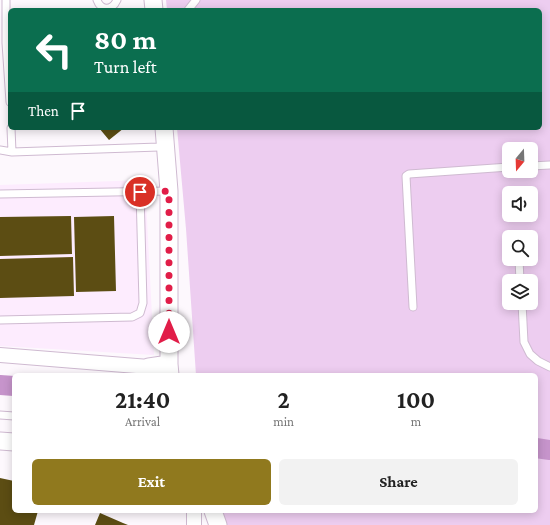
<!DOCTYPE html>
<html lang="en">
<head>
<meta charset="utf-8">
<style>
  :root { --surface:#fff; --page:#f2f2f2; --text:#222; --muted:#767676; --accent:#90791e }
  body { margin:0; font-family:"Crimson Pro",serif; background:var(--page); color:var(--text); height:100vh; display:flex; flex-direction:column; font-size:15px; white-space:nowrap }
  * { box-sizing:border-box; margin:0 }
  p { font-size:13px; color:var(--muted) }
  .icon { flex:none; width:22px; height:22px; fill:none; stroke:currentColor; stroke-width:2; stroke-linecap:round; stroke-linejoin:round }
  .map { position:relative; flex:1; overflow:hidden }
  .sheet { position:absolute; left:12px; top:373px; width:526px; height:140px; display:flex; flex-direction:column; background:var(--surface); border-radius:6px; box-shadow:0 2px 10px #0003 }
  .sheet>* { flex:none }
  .guide { position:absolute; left:8px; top:8px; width:534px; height:122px; border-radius:6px; box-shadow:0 2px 10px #0003; background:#0b6e4f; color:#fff; overflow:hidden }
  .needle { width:26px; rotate:199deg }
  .tools { position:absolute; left:502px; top:142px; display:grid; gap:8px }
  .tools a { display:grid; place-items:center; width:36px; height:36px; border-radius:6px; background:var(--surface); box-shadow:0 2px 10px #0003; font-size:20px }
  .pin { position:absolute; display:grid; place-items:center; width:34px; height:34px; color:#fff; margin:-17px; border:2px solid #fff; border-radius:50%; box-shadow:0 1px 4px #0007 }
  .me { position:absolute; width:44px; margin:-22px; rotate:0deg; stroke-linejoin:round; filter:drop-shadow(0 0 3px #0008) }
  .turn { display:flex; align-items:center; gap:14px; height:84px; padding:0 20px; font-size:18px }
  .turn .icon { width:52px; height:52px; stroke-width:2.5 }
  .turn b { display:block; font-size:28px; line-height:34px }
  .then { display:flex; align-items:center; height:38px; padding:0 20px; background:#0003; gap:8px; font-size:15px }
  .eta { display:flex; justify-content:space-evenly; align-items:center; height:68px; text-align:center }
  .eta b { font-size:24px; font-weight:700; line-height:28px }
  .primary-button { display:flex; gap:8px; margin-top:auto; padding:8px 20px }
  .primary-button a { flex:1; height:46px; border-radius:6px; background:var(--accent); color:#fff; font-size:16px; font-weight:700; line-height:46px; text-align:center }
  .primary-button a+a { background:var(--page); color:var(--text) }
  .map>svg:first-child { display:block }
  .built { fill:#fdecfe }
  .green { fill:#edcdf0; fill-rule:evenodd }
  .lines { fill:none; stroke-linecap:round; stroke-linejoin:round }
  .river { stroke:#c694cb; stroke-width:20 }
  .building { fill:#5c4d13 }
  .service-casing { stroke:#cfbad1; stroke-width:9 }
  .minor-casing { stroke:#cfbad1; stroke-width:16 }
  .tertiary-casing { stroke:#cfbad1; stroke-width:19 }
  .service { stroke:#fff; stroke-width:7 }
  .minor { stroke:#fff; stroke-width:14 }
  .tertiary { stroke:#fff; stroke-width:17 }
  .route { stroke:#e11d48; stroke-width:7; stroke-dasharray:0 12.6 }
</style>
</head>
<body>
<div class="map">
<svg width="550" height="525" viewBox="0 0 550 525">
  <rect width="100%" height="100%" fill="#fdf8fd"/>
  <!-- built -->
  <path class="built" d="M145,180L154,355L0,346V185Z"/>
  <!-- green -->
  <path class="green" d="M166,0H550V525H208L207,511H536V375H196L186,229L177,128H540V10H167ZM509,149H531V171H509ZM509,193H531V215H509ZM509,237H531V259H509ZM509,281H531V303H509Z"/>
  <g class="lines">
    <!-- river -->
    <path class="river" d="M0,385L14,386
      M536,448L550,450"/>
  </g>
  <!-- building -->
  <path class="building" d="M99,128H124L109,140Z
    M71,216L72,254L0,256V217Z
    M114,216L116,291L76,292L74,217Z
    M73,257L74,296L0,298V259Z
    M0,478L14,481V511H38L34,525H0Z
    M100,513L123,523L128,525H95Z"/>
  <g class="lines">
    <defs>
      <path id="service" d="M6,0V43L10,102
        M97,0C101,11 112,11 117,0
        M188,10L196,0
        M11,128L12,152
        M0,150L12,152L159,147L165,146
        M531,166L550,165
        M0,194L169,191
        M519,259L520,281
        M522,303L524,342L530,354L538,361L550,367
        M413,307L406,176L409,174L509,167
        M0,320L132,317L140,313L143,303L140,192
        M0,415L14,416"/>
      <path id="minor" d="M0,355L149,367
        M194,511V525"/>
      <path id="tertiary" d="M153,0L154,10
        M164,128L169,191V364L170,375
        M145,375L149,367L169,364
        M0,441L14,442
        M213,511L218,525"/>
    </defs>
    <!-- service casing -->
    <use href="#service" class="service-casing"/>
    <!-- minor casing -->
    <use href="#minor" class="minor-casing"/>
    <!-- tertiary casing -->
    <use href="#tertiary" class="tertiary-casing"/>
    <!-- service -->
    <use href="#service" class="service"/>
    <!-- minor -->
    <use href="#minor" class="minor"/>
    <!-- tertiary -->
    <use href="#tertiary" class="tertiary"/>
  </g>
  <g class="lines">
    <!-- route -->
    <path class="route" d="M140,192L169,191V332"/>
  </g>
</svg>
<div class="tools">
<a><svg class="needle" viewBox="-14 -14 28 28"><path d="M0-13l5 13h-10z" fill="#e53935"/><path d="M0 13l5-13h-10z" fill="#767676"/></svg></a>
<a><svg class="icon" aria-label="sound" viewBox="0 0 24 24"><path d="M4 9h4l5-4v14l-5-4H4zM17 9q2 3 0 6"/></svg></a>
<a><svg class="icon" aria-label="search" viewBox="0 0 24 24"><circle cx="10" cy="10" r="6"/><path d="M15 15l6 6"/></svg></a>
<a><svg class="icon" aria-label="layers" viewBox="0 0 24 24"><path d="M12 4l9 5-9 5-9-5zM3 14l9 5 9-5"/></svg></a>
</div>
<div class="pin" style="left:140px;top:192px;background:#d93025"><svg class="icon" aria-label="arrive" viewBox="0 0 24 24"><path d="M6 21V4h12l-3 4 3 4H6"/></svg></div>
<svg class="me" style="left:169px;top:332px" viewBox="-20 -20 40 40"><circle r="19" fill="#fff"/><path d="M0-13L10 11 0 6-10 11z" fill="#e11d48"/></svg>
<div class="guide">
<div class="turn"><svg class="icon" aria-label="left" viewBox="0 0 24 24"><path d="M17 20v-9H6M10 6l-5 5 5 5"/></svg><div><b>80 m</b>Turn left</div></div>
<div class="then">Then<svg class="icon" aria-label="arrive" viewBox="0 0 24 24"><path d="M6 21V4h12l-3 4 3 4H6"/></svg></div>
</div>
<section class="sheet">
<div class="eta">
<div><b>21:40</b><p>Arrival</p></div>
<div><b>2</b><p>min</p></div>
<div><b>100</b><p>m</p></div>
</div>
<div class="primary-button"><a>Exit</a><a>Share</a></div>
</section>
</div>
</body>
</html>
